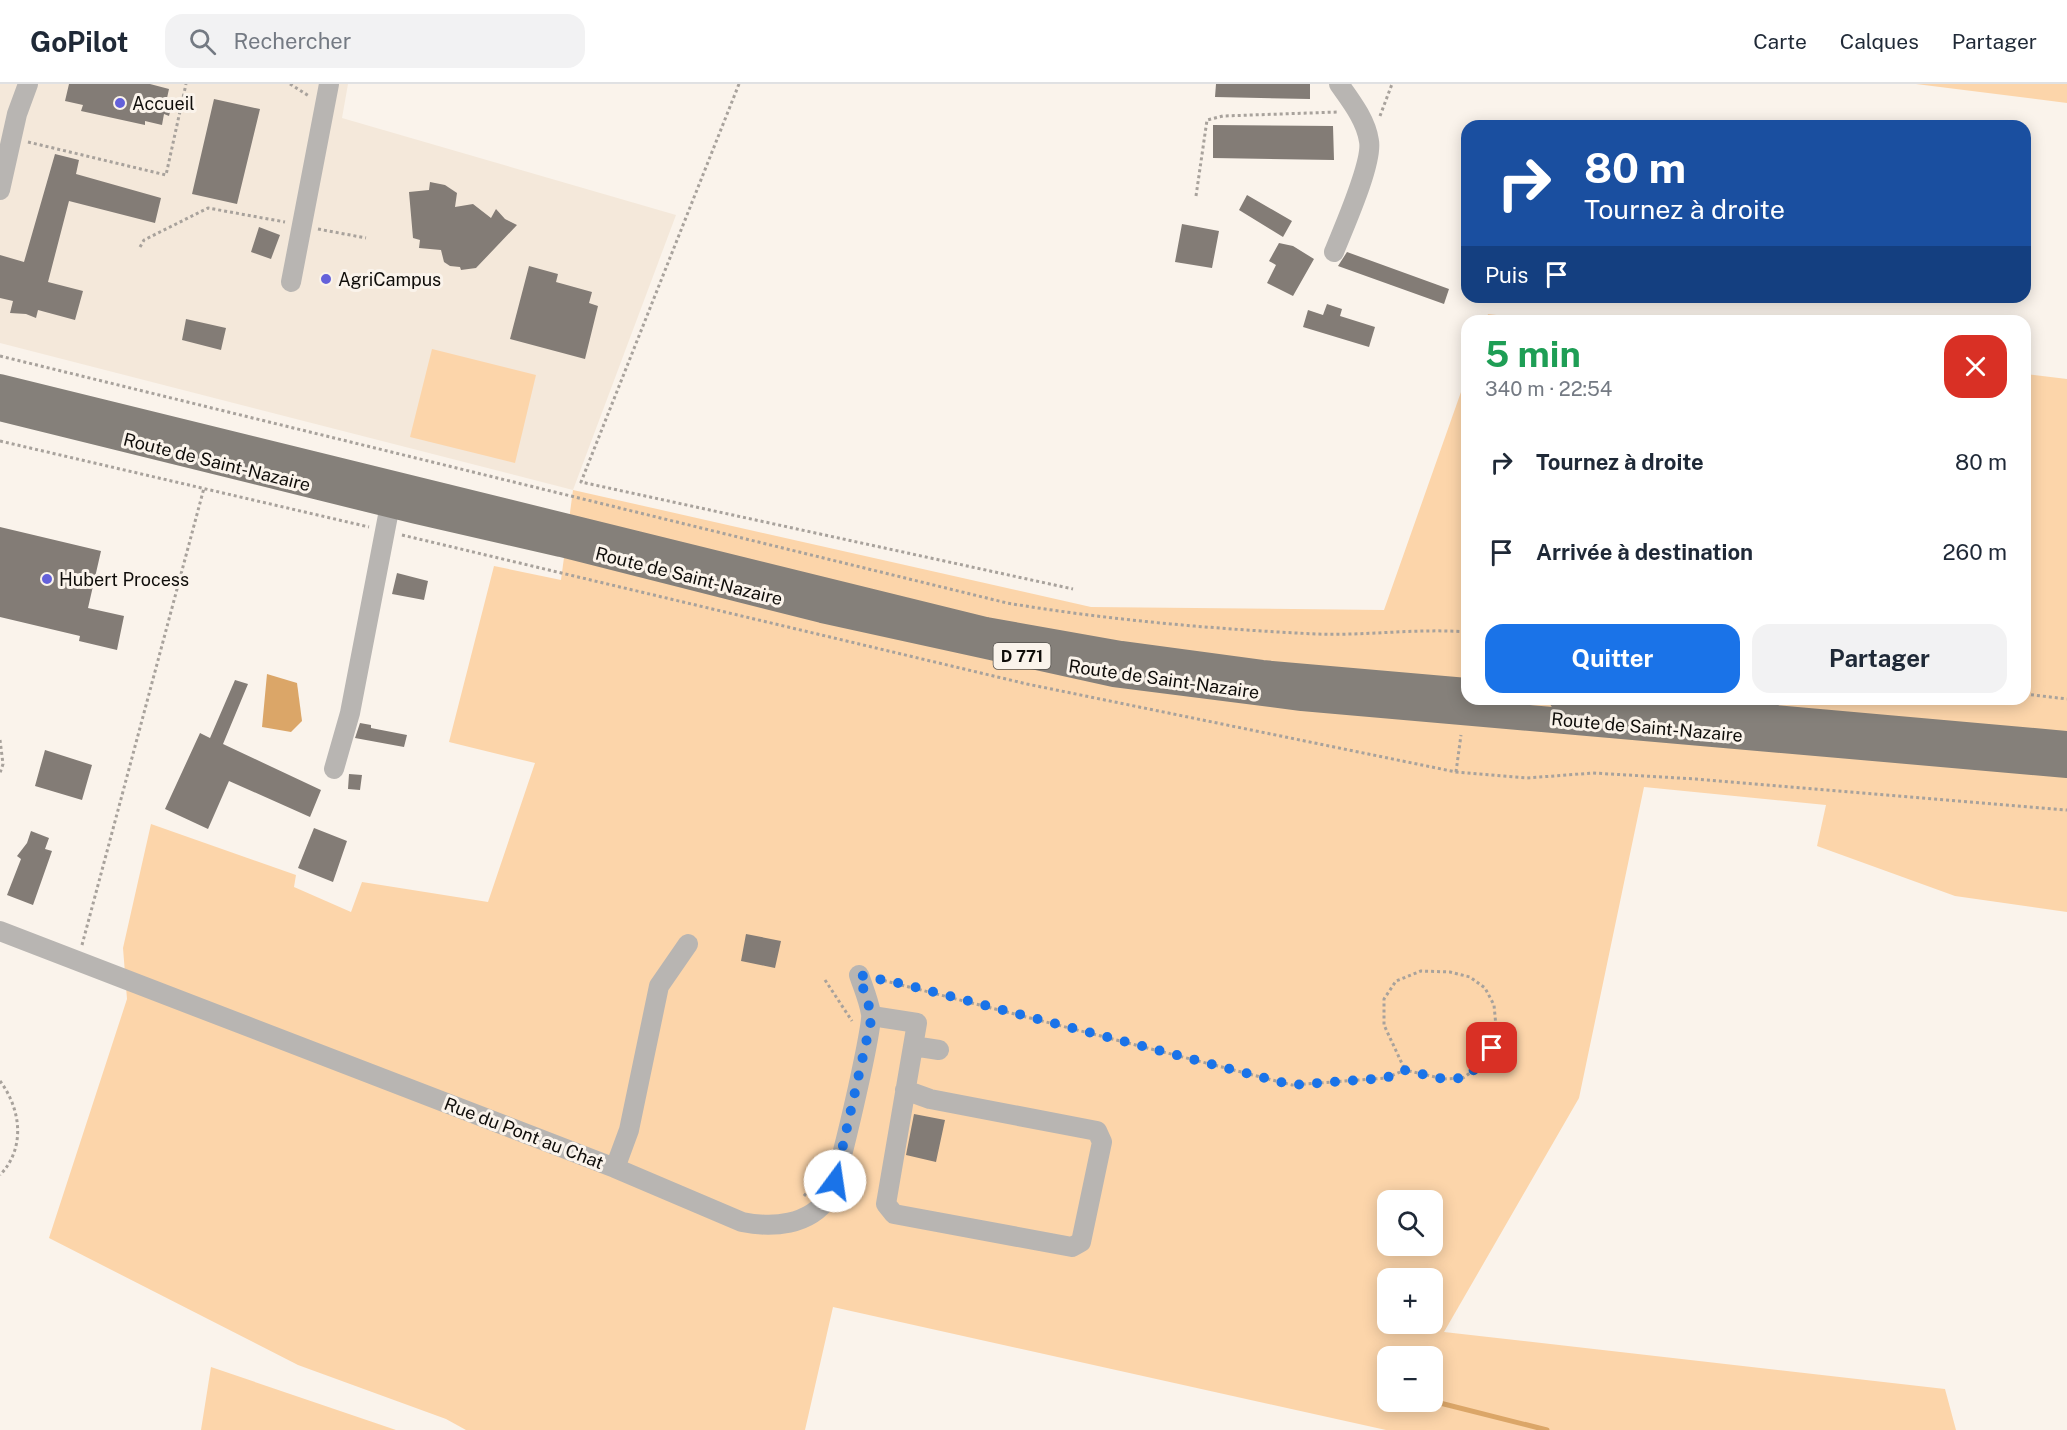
<!DOCTYPE html>
<html lang="fr">
<head>
<meta charset="utf-8">
<style>
  :root { --surface:#fff; --page:#f2f2f3; --text:#1f2937; --muted:#747a83; --line:#e0e1e3; --accent:#1a73e8 }
  body { margin:0; font-family:"Public Sans",sans-serif; background:var(--page); color:var(--text); height:100vh; display:flex; flex-direction:column; font-size:22px; white-space:nowrap }
  * { box-sizing:border-box; margin:0 }
  p { font-size:20px; color:var(--muted) }
  .icon { flex:none; width:33px; height:33px; fill:none; stroke:currentColor; stroke-width:2; stroke-linecap:round; stroke-linejoin:round }
  .map { position:relative; flex:1; overflow:hidden }
  .panel { position:absolute; left:1461px; top:231px; width:570px; height:390px; display:flex; flex-direction:column; background:var(--surface); border-radius:18px; box-shadow:0 3px 15px #0003 }
  .panel>* { flex:none }
  .hud { position:absolute; left:1461px; top:36px; width:570px; height:183px; border-radius:18px; box-shadow:0 3px 15px #0003; background:#1a4fa0; color:#fff; overflow:hidden }
  .controls { position:absolute; left:1377px; top:1106px; display:grid; gap:12px }
  .controls a { display:grid; place-items:center; width:66px; height:66px; border-radius:12px; background:var(--surface); box-shadow:0 3px 15px #0003; font-size:30px }
  .pin { position:absolute; display:grid; place-items:center; width:51px; height:51px; color:#fff; margin:-26px; border-radius:12px; box-shadow:0 3px 9px #0006 }
  .me { position:absolute; width:66px; margin:-33px; rotate:14deg; stroke-linejoin:round; filter:drop-shadow(0 0 4px #0008) }
  .turn { display:flex; align-items:center; gap:21px; height:126px; padding:0 24px; font-size:27px }
  .turn .icon { width:78px; height:78px; stroke-width:2.5 }
  .turn b { display:block; font-size:42px; line-height:51px }
  .then { display:flex; align-items:center; height:57px; padding:0 24px; background:#0003; gap:12px; font-size:22px }
  .round { display:grid; place-items:center; flex:none; width:63px; height:63px; border-radius:18px; background:var(--page) }
  .overview { display:flex; align-items:center; justify-content:space-between; height:102px; padding:0 24px }
  h1 { font-size:36px; font-weight:700; line-height:45px; color:#1e9e55 }
  .button { display:flex; gap:12px; margin-top:auto; padding:12px 24px }
  .button a { flex:1; height:69px; border-radius:18px; background:var(--accent); color:#fff; font-size:24px; font-weight:700; line-height:69px; text-align:center }
  .button a+a { background:var(--page); color:var(--text) }
  ul { padding:0; list-style:none }
  li { display:flex; align-items:center; gap:18px; height:90px; padding:0 24px }
  li div { flex:1 }
  li b { display:block; font-size:22px }
  li em { font-style:normal }
  header { display:flex; align-items:center; gap:36px; box-sizing:border-box; height:84px; padding:0 30px; background:var(--surface); border-bottom:2px solid var(--line) }
  header strong { font-size:28px }
  nav { display:flex; gap:33px; margin-inline-start:auto; font-size:21px }
  .search { width:420px; height:54px; background:var(--page); display:flex; align-items:center; gap:15px; box-sizing:border-box; padding:0 21px; border-radius:18px; color:var(--muted); font-size:22px }
  .map>svg:first-child { display:block }
  .built { fill:#f4e8da }
  .green { fill:#fcd5aa; fill-rule:evenodd }
  .water { fill:#dba668 }
  .lines { fill:none; stroke-linecap:round; stroke-linejoin:round }
  .stream { stroke:#dba668; stroke-width:5 }
  .building { fill:#837c76 }
  .path { stroke:#a8a29c; stroke-width:3; stroke-dasharray:3 3; stroke-linecap:butt }
  .minor { stroke:#b8b5b2; stroke-width:20 }
  .major { stroke:#85807a; stroke-width:26 }
  .route { stroke:#1a73e8; stroke-width:10; stroke-dasharray:0 18 }
  .poi-dot { fill:#6461da; stroke:#faf3eb; stroke-width:2 }
  .labels { text-anchor:middle; dominant-baseline:central; stroke-width:6; stroke-linejoin:round; paint-order:stroke }
  .shield { fill:#faf3eb; stroke:#56524e; stroke-width:1.5 }
  .shield-label { font-size:16px; font-weight:bold; fill:#0f0d0a }
  .poi-label { font-size:18px; fill:#0f0d0a; stroke:#faf3eb; text-anchor:start }
  .street-label { font-size:18px; fill:#0f0d0a; stroke:#faf3eb }
</style>
</head>
<body>
<header>
<strong>GoPilot</strong>
<div class="search"><svg class="icon" aria-label="search" viewBox="0 0 24 24"><circle cx="10" cy="10" r="6"/><path d="M15 15l6 6"/></svg>Rechercher</div>
<nav><a>Carte</a><a>Calques</a><a>Partager</a></nav>
</header>
<div class="map">
<svg width="2067" height="1346" viewBox="0 0 2067 1346">
  <rect width="100%" height="100%" fill="#faf3eb"/>
  <!-- built -->
  <path class="built" d="M0,0H348L342,34L676,131L573,406L0,259Z"/>
  <!-- green -->
  <path class="green" d="M1916,0H2067V19Z
    M1488,230L1547,237H1486Z
    M432,265L536,291L515,379L410,353Z
    M2025,290L2067,295V828L1955,812L1817,762L1826,721L1644,703L1579,1014L1444,1248L1945,1305L1956,1346H1386L833,1223L805,1346H466L446,1335L298,1281L49,1154L127,915L123,864L151,740L296,791L294,803L351,828L362,798L488,818L535,679L449,658L494,482L561,496L573,406L1091,523L1384,526L1467,291V615H2025ZM1388,1116H1432V1161H1388ZM1388,1194H1432V1239H1388ZM1388,1272H1432V1317H1388Z
    M211,1283L396,1346H201Z"/>
  <!-- water -->
  <path class="water" d="M267,590L297,599L302,637L291,648L262,643Z"/>
  <g class="lines">
    <!-- stream -->
    <path class="stream" d="M1432,1317L1547,1346"/>
  </g>
  <!-- building -->
  <path class="building" d="M69,0H150L169,5L167,14L173,16L169,32L164,30L162,41L145,37V41L81,27L83,21L65,17Z
    M1216,0H1310V15L1215,13Z
    M214,15L260,25L237,120L192,110Z
    M1213,41L1333,42L1334,76L1213,74Z
    M55,70L79,76L76,90L161,114L155,139L69,117L48,198L83,207L75,236L38,226L36,234L26,230L10,229L13,217L0,214V171L24,178Z
    M430,98L445,101L457,109L455,123L473,120L491,134L496,125L505,135L517,141L476,184L461,186L460,183L450,182L444,178L441,166L419,164L420,156L413,154L409,108L429,106Z
    M1247,111L1292,137L1283,153L1239,126Z
    M1182,140L1219,147L1212,184L1175,178Z
    M259,143L280,151L271,175L251,168Z
    M1279,159L1293,162L1314,175L1293,212L1267,199L1276,181L1269,177Z
    M1347,168L1449,205L1444,220L1338,182Z
    M529,182L558,190L556,198L592,208L589,219L598,222L585,275L510,255Z
    M1327,220L1342,225L1340,232L1375,243L1369,263L1303,243L1308,226L1323,231Z
    M186,235L226,244L221,266L182,256Z
    M0,443L101,467L88,524L124,532L117,566L79,557L80,552L0,533Z
    M397,489L428,497L424,516L392,510Z
    M235,596L248,600L223,660L321,706L310,733L229,697L208,745L165,725L200,649L210,654Z
    M360,639L371,641V644L407,651L404,663L355,654Z
    M45,666L92,681L82,716L35,702Z
    M349,690L362,691L360,706L348,705Z
    M314,744L347,757L333,798L298,784Z
    M31,747L49,754L45,765L52,767L33,821L7,811L21,775L17,772L27,759Z
    M746,850L781,857L775,884L741,877Z
    M914,1030L945,1036L936,1078L906,1071Z"/>
  <g class="lines">
    <!-- path -->
    <path class="path" d="M290,0L309,12
      M739,0L581,398L1073,505
      M1380,32L1392,0
      M28,58L166,91L186,0
      M1196,112L1207,36L1223,32L1338,28
      M318,145L366,154
      M140,163L144,156L208,124L285,138
      M0,272L1007,519C1108,536 1213,545 1316,550C1366,552 1417,544 1467,548
      M0,357L369,443
      M402,451L1027,600L1456,688L1527,694L1593,689L1696,695L2067,726
      M2025,610L2067,615
      M0,656L3,680L0,689
      M1456,688L1461,651
      M82,861L204,404
      M878,895L1292,1001L1386,994L1405,986L1444,995L1463,994L1481,981L1493,964L1496,942L1494,921L1485,904L1470,893L1450,888L1421,887L1396,897L1384,915V941L1405,986
      M825,896L852,937
      M0,997C21,1025 26,1064 0,1091
      M804,1112L815,1098"/>
    <!-- minor -->
    <path class="minor" d="M0,106L17,30L28,0
      M1334,168C1343,145 1373,79 1369,57C1366,36 1351,17 1339,0
      M291,198L329,0
      M334,685L350,629L390,421
      M0,847L615,1084L742,1138C772,1144 809,1142 829,1113C837,1101 873,944 871,930C869,917 863,903 859,891
      M872,932L917,939L886,1120L894,1130L1072,1163L1081,1158L1102,1058L1097,1047L930,1015L905,1006
      M913,962L939,966
      M615,1084L629,1046L659,902L688,860"/>
    <!-- major -->
    <path class="major" d="M0,303L986,546L1121,570L1262,589L1467,607
      M0,324L416,427L561,460L822,526L1114,590L1302,614L2067,681
      M1562,615L2067,660"/>
  </g>
  <g class="lines">
    <!-- route -->
    <path class="route" d="M835,1097L872,932L859,891L903,900L1292,1001L1386,994L1404,986L1444,995L1463,994L1481,981L1492,964"/>
  </g>
  <!-- markers -->
  <g class="poi-dot">
    <circle cx="120" cy="19" r="6"/>
    <circle cx="326" cy="195" r="6"/>
    <circle cx="47" cy="495" r="6"/>
  </g>
  <g class="labels">
    <!-- shield labels -->
    <rect class="shield" x="993.5" y="559" width="57" height="26" rx="4.5"/>
    <g class="shield-label">
      <text x="1022" y="572">D 771</text>
    </g>
    <!-- poi labels -->
    <g class="poi-label">
      <text x="132" y="19">Accueil</text>
      <text x="338" y="195">AgriCampus</text>
      <text x="59" y="495">Hubert Process</text>
    </g>
    <!-- street labels -->
    <g class="street-label">
      <text transform="translate(217 378) rotate(14)">Route de Saint-Nazaire</text>
      <text transform="translate(689 492) rotate(14)">Route de Saint-Nazaire</text>
      <text transform="translate(1164 595) rotate(8)">Route de Saint-Nazaire</text>
      <text transform="translate(1647 643) rotate(5)">Route de Saint-Nazaire</text>
      <text transform="translate(524 1049) rotate(21)">Rue du Pont au Chat</text>
    </g>
  </g>
</svg>
<div class="controls">
<a><svg class="icon" aria-label="search" viewBox="0 0 24 24"><circle cx="10" cy="10" r="6"/><path d="M15 15l6 6"/></svg></a>
<a>+</a>
<a>−</a>
</div>
<div class="pin" style="left:1492px;top:964px;background:#d93025"><svg class="icon" aria-label="arrive" viewBox="0 0 24 24"><path d="M6 21V4h12l-3 4 3 4H6"/></svg></div>
<svg class="me" style="left:835px;top:1097px" viewBox="-20 -20 40 40"><circle r="19" fill="#fff"/><path d="M0-13L10 11 0 6-10 11z" fill="#1a73e8"/></svg>
<div class="hud">
<div class="turn"><svg class="icon" aria-label="right" viewBox="0 0 24 24"><path d="M7 20v-9h11M14 6l5 5-5 5"/></svg><div><b>80 m</b>Tournez à droite</div></div>
<div class="then">Puis<svg class="icon" aria-label="arrive" viewBox="0 0 24 24"><path d="M6 21V4h12l-3 4 3 4H6"/></svg></div>
</div>
<section class="panel">
<div class="overview"><div><h1>5 min</h1><p>340 m · 22:54</p></div><a class="round" style="background:#d93025;color:#fff"><svg class="icon" aria-label="close" viewBox="0 0 24 24"><path d="M6 6l12 12M18 6L6 18"/></svg></a></div>
<ul>
<li><svg class="icon" aria-label="right" viewBox="0 0 24 24"><path d="M7 20v-9h11M14 6l5 5-5 5"/></svg><div><b>Tournez à droite</b></div><em>80 m</em></li>
<li><svg class="icon" aria-label="arrive" viewBox="0 0 24 24"><path d="M6 21V4h12l-3 4 3 4H6"/></svg><div><b>Arrivée à destination</b></div><em>260 m</em></li>
</ul>
<div class="button"><a>Quitter</a><a>Partager</a></div>
</section>
</div>
</body>
</html>
